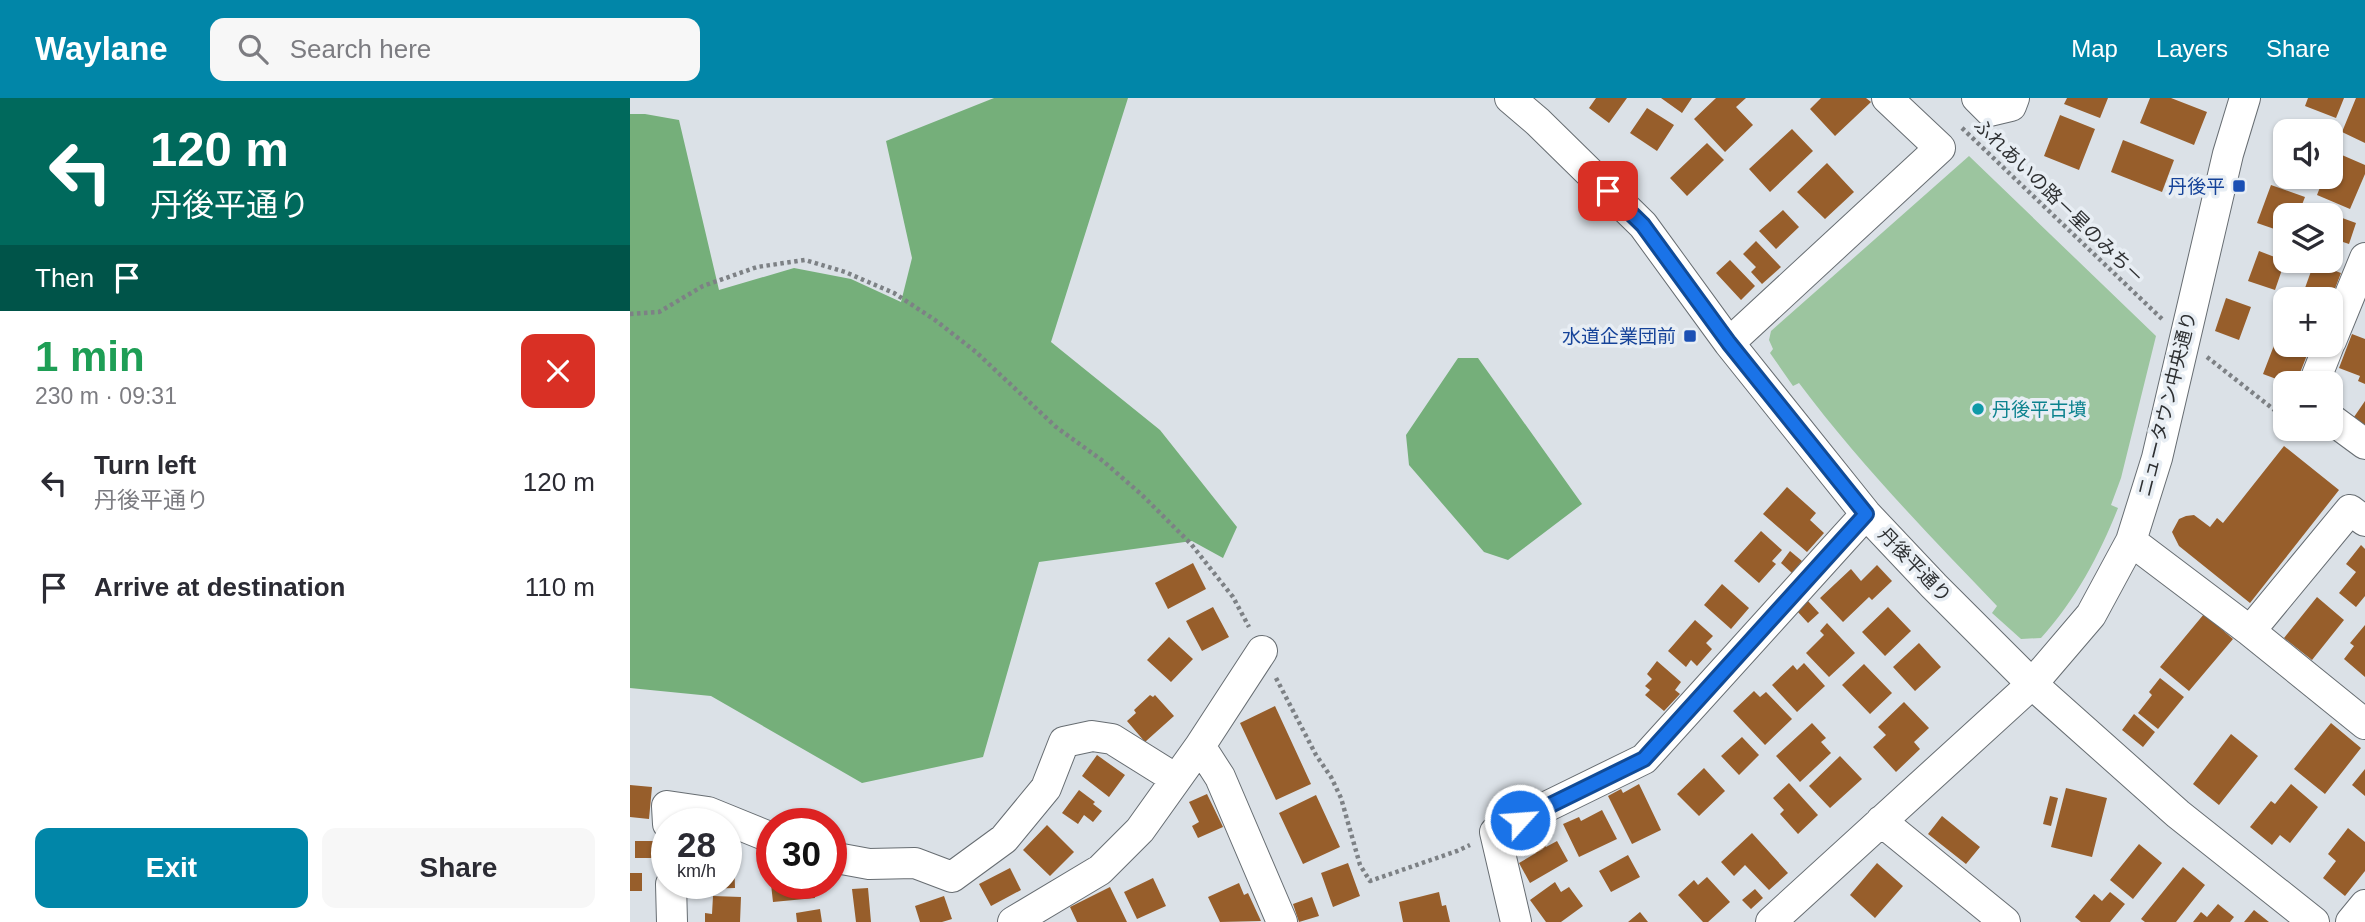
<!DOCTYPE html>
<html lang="en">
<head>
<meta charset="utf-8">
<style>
  :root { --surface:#fff; --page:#f7f7f7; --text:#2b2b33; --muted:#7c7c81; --accent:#0186a8 }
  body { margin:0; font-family:Arial,"Noto Sans JP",sans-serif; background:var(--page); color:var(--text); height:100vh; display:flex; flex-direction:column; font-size:26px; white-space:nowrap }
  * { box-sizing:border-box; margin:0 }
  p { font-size:23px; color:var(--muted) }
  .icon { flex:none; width:38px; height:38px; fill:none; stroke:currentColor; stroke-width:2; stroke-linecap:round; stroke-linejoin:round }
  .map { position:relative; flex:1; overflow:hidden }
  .panel { display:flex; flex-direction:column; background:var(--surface); width:630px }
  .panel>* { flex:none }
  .banner { background:#00695c; color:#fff; overflow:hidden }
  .buttons { position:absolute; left:1643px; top:21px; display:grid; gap:14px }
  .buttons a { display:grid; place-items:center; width:70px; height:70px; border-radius:14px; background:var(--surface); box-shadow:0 2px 5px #0004; font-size:35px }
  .speed { position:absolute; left:21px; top:710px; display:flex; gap:14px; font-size:35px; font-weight:700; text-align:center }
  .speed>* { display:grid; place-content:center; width:91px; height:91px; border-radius:50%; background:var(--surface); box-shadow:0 2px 5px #0004; line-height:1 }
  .speed small { font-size:18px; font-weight:400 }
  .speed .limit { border:10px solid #d22; background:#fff; color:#111 }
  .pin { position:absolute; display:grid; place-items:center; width:60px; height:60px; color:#fff; margin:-30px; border-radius:14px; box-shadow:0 4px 10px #0006 }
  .me { position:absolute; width:77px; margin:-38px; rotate:64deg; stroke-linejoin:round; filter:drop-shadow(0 0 5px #0008) }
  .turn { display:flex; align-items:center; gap:24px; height:147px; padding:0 35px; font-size:32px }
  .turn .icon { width:91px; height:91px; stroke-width:2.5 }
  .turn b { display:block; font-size:49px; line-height:60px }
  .then { display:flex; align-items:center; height:66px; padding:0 35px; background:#0003; gap:14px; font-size:26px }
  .round { display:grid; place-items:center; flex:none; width:74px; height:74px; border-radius:14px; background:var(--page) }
  .overview { display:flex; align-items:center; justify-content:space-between; height:119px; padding:0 35px }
  h1 { font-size:42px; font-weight:600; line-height:52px; color:#1e9e55 }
  .primary-button { display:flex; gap:14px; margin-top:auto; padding:14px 35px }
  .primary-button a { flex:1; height:80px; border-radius:14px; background:var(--accent); color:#fff; font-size:28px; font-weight:600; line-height:80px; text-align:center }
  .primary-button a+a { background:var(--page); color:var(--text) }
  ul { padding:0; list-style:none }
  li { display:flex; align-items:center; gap:21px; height:105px; padding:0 35px }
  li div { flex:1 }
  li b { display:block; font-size:26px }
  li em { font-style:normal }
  header { display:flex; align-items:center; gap:42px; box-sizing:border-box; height:98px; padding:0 35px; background:var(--accent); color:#fff }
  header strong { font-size:33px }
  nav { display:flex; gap:38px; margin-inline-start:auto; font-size:24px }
  .search { width:490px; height:63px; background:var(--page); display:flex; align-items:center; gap:18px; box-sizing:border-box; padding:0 24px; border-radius:14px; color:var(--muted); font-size:26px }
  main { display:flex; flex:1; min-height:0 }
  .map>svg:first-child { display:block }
  .green { fill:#9cc59f }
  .forest { fill:#75af7a }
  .building { fill:#975e2b }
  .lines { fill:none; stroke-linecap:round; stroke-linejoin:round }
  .minor-casing { stroke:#676d72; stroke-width:32 }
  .path { stroke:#7d8185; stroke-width:4.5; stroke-dasharray:3.5 3.5; stroke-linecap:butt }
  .minor { stroke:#fff; stroke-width:30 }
  .route-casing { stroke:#114b97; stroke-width:18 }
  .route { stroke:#1a73e8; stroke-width:12 }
  .transit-dot { fill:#1a4fb4; stroke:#e8eef4; stroke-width:2.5 }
  .culture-dot { fill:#0f9aa8; stroke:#e8eef4; stroke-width:2.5 }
  .labels { text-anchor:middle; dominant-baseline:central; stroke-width:7; stroke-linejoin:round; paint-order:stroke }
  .transit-label { font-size:19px; fill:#164399; stroke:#e8eef4; text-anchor:end }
  .street-label { font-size:19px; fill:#2e3032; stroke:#e8eef4 }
  .culture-label { font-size:19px; fill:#0d838f; stroke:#e8eef4; text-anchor:start }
</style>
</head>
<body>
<header>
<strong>Waylane</strong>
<div class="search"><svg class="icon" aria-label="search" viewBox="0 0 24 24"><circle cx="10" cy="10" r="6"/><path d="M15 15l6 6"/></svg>Search here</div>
<nav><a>Map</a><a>Layers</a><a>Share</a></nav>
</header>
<main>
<section class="panel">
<div class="banner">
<div class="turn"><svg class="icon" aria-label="left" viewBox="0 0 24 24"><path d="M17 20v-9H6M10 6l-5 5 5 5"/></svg><div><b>120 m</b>丹後平通り</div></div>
<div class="then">Then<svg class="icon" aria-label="arrive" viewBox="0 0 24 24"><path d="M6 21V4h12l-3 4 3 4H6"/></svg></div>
</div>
<div class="overview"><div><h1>1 min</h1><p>230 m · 09:31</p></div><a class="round" style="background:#d93025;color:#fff"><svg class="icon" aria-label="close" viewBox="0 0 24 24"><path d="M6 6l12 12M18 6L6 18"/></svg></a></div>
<ul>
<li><svg class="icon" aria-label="left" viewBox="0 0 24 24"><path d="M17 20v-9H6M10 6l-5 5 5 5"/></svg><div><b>Turn left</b><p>丹後平通り</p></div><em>120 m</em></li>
<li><svg class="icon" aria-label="arrive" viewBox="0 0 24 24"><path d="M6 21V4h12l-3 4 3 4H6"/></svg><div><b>Arrive at destination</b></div><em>110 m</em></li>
</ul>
<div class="primary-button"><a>Exit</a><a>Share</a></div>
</section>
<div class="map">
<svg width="1735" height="824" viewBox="0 0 1735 824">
  <rect width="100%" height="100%" fill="#dbe1e7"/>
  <!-- green -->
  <path class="green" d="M1339,58L1526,238L1491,380L1481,407L1488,410C1469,458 1446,501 1411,540L1391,541L1362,515L1367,508C1298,436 1229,365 1169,285L1163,288L1140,255L1143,251L1139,242L1141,233Z"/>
  <!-- forest -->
  <path class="forest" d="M364,0H498L421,244L530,332L607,429L593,460L562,443L409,464L353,659L232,685L81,598L0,590V16H15L49,22L89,192L164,170L221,181L271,204L282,160L256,43Z
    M828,260H848L952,406L878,462L854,454L779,367L776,337Z"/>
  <!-- building -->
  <path class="building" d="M966,0H997L979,25L959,10Z
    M1031,0H1062L1052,15Z
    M1086,0H1116L1106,9L1123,27L1095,54L1064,21Z
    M1191,0H1236L1241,4L1205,38L1180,11Z
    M1437,0H1478L1470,20L1434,6Z
    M1520,0H1541L1577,14L1564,47L1510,25Z
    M1678,0H1714L1706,20L1675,8Z
    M1726,0H1735V45L1712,34Z
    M1017,10L1044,27L1027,53L1000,35Z
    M1430,17L1465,31L1449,72L1414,58Z
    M1666,23L1692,33H1662Z
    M1162,31L1183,53L1140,94L1119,71Z
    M1493,42L1544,62L1532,94L1481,74Z
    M1077,45L1094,62L1057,98L1040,80Z
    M1655,49L1656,79H1680L1676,89L1644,75Z
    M1705,54L1735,67V76L1720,111L1687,97L1694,79H1701V63Z
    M1197,65L1224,94L1195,121L1167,94Z
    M1641,87L1675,99L1668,117H1656V135L1627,125Z
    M1682,109L1726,125L1719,146L1701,140V117H1679Z
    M1153,112L1169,129L1146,151L1129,133Z
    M1126,143L1151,169L1132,186L1121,174L1126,169L1113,156Z
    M1629,153L1655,163L1645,192L1618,183Z
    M1100,162L1125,188L1111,202L1086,175Z
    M1684,165L1711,175L1701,201H1671Z
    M1596,200L1621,209L1609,242L1585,233Z
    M1653,224L1656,225V247H1681L1666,285H1657L1633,276Z
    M1722,236L1735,241V286L1728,283L1730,278L1709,270Z
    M1735,303V327L1724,319Z
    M1654,348L1709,392L1620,505L1549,448L1542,434L1549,421L1556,418L1564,417L1580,429L1587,420L1593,425Z
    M1157,389L1186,415L1180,422L1194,435L1177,454L1133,416Z
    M1131,433L1152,452L1142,463L1146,466L1129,485L1104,463Z
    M1731,447L1735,451V498L1726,509L1709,495L1726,474L1716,466Z
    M1160,453L1172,463L1162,475L1151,465Z
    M563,465L576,491L538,511L525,485Z
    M1247,467L1262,483L1242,502L1239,499L1213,524L1190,500L1221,471L1231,483Z
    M1092,486L1119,510L1101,531L1074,507Z
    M1687,499L1714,522L1682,562L1654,540Z
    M1178,503L1189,515L1178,525L1167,513Z
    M583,509L599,539L572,553L556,523Z
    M1258,509L1281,533L1255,558L1232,534Z
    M1574,516L1603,541L1559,593L1530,569Z
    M1065,522L1083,538L1076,545L1082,551L1067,568L1061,562L1056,569L1038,553Z
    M1197,525L1225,555L1199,579L1176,555L1194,537L1190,533Z
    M1735,527V579L1714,561L1724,548L1720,545Z
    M539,539L563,561L541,584L517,562Z
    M1289,545L1311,569L1285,593L1263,569Z
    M1027,563L1051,584L1045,592L1050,596L1034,613L1015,597L1020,592L1015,588L1022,581L1017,576Z
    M1174,565L1195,588L1167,614L1142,587L1163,567L1167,572Z
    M1234,566L1262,595L1240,616L1212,587Z
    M1530,580L1554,599L1528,631L1508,615L1522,597L1519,594Z
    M1124,593L1130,599L1136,594L1162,621L1135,647L1103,613Z
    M520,597L523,599L525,597L544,618L515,644L497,623L506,615L504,612Z
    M1274,604L1299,630L1284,644L1290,651L1266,674L1243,649L1256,637L1248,629Z
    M645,608L681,686L646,702L610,625Z
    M1504,616L1525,634L1513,649L1492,632Z
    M1182,625L1196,640L1191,644L1201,655L1170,684L1146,658Z
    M1701,625L1731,650L1695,696L1664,671Z
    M1601,636L1628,658L1589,707L1563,686Z
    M1112,639L1129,657L1109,677L1091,658Z
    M467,657L495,677L479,699L452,678Z
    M1210,658L1232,681L1200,710L1179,688Z
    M1074,670L1095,693L1069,718L1047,696Z
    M1735,671V698L1722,687Z
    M1159,685L1188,717L1168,736L1150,716L1154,712L1143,700Z
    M1009,686L1031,732L1002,746L978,698L991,691L993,695Z
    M1661,686L1688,709L1660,745L1650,737L1642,747L1620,729L1641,703L1645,706Z
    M0,687L22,689L19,721L0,719Z
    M1436,690L1477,700L1462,759L1421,749Z
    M449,692L465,704L463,706L472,713L463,724L454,717L448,726L432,715Z
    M577,696L593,729L568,740L562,728L569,724L559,704Z
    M686,697L710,749L673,766L649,715Z
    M1420,698L1428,700L1421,728L1413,726Z
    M972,712L987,741L949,759L933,726L949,719L951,723Z
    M1312,718L1350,749L1336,766L1298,736Z
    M417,727L444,754L420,778L393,752Z
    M1718,730L1735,744V773L1715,798L1693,780L1706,763L1698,756Z
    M1122,735L1158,775L1139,792L1115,767L1104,778L1091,764Z
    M912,741L916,749L927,743L938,763L900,785L889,765L906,755L900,747Z
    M5,743H23L24,760H5Z
    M1509,746L1532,765L1503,801L1480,782Z
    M998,757L1010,779L981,794L969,773Z
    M96,759H104L105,790L70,791L69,786H96Z
    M718,765L730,798L703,809L691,775Z
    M1247,765L1273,788L1245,820L1220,797Z
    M1553,769L1575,787L1546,824H1515L1511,821Z
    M380,770L391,792L361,808L349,786Z
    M0,775H12V793H0Z
    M1077,779L1100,804L1078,824H1073L1048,797L1064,782L1068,787Z
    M523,780L536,808L507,821L494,794Z
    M925,784L931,794L939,789L953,808L931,824H916L900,802Z
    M609,785L614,797L618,795L631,823L590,824L578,799Z
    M141,786H184L185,800L143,804Z
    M480,789L497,824H447L440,809Z
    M238,790L241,824H226L222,791Z
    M1125,791L1133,800L1121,811L1112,802Z
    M809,794L812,808L816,807L820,824H773L769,804Z
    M1480,794L1495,806L1480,824H1451L1445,819L1464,796L1472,803Z
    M83,798L111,799L110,824H75V815L82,816Z
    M314,798L322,821L312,824H290L285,808Z
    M682,799L689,818L669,824L663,806Z
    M1588,806L1604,819L1600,824H1563L1571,814L1577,819Z
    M190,811L192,824H167L166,815Z
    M1624,812L1639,824H1614Z
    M1010,814L1018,824H998Z"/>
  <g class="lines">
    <defs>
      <path id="minor" d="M880,0L908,24L1013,127L1099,245L1236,416L1304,488L1402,586L1548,716L1684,824
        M1347,0L1360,13L1381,8L1384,0
        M1701,243L1735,160
        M1099,245L1310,50L1257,0
        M1684,285L1699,247
        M1701,321L1735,346
        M1501,443L1620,533L1735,626
        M1620,533L1720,412L1735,423
        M570,648L632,553
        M1251,723L1375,824
        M38,726L37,708L78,714L142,740
        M201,759L239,766L285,765L322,779L374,741L416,690L434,644L462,638L482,641L546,681
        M41,786L42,824
        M383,824L470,772L510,732L570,648L590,679L652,824
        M886,824L865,734L1014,661L1236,416
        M1141,824L1402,586L1461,517L1501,443L1527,360L1598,56L1615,0
        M1721,824L1735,807"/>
    </defs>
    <!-- minor casing -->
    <use href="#minor" class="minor-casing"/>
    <!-- path -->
    <path class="path" d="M1332,30L1533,222
      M0,216L29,214L73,188L127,169L175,162L215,174L264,195L305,222L346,254L426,329L473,363L512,397L561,446L603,499L619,529
      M1577,259L1656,321
      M646,580L686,657L701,679L711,700L730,767L740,783L827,753L840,747"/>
    <!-- minor -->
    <use href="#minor" class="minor"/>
  </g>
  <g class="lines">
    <defs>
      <path id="route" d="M890,722L1014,661L1236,416L1099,245L1013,127L978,93"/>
    </defs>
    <!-- route casing -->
    <use href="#route" class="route-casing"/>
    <!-- route -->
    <use href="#route" class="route"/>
  </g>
  <!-- markers -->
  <g class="transit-dot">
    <rect x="1602" y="81" width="14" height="14" rx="3.5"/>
    <rect x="1053" y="231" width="14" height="14" rx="3.5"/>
  </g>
  <circle class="culture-dot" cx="1348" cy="311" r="7"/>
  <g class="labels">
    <!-- transit labels -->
    <g class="transit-label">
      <text x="1595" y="88">丹後平</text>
      <text x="1046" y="238">水道企業団前</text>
    </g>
    <!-- street labels -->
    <g class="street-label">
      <text transform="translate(1429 103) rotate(44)">ふれあいの路－星のみち－</text>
      <text transform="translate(1537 306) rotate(-76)">ニュータウン中央通り</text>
      <text transform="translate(1285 467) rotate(46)">丹後平通り</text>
    </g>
    <!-- culture labels -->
    <g class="culture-label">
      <text x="1362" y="311">丹後平古墳</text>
    </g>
  </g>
</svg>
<div class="buttons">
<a><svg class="icon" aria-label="sound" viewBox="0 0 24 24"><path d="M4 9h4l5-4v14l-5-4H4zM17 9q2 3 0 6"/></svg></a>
<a><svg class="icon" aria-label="layers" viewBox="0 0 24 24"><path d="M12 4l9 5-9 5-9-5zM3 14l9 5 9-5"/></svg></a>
<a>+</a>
<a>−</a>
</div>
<div class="speed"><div>28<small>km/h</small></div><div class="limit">30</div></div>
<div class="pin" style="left:978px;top:93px;background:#d93025"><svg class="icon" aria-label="arrive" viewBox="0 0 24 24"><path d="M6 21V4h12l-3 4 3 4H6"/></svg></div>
<svg class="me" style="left:890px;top:722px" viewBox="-20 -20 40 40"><circle r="17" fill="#1a73e8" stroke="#fff" stroke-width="3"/><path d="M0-11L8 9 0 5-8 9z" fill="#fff"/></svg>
</div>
</main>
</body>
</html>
